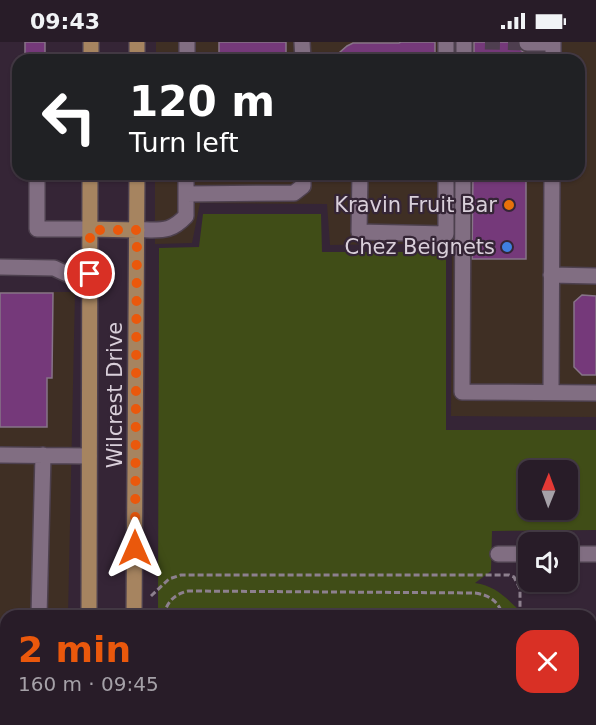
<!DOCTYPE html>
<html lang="en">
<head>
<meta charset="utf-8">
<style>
  :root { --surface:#281c28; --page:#342934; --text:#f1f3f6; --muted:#a5a1a8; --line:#443a45; --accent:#ea580c }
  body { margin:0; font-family:"DejaVu Sans",sans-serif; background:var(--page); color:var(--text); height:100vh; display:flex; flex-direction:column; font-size:22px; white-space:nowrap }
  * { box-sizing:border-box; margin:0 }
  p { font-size:20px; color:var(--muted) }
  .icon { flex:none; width:33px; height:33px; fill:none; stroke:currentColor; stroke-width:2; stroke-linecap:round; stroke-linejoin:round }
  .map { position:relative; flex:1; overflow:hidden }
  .drawer { position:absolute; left:0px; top:568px; width:597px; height:116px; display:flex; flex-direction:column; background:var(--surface); border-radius:18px 18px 0 0; box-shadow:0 2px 4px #0004,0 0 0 2px var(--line) }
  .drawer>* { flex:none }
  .banner { position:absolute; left:12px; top:12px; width:573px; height:126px; border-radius:18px; box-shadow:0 2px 4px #0004,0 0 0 2px var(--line); background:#202124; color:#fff; overflow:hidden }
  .needle { width:39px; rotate:1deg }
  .fabs { position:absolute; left:518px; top:418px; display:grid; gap:12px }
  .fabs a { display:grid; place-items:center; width:60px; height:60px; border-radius:12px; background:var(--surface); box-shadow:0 2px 4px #0004,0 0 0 2px var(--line); font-size:30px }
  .pin { position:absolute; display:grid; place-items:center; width:51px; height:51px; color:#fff; margin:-26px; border:3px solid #fff; border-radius:50%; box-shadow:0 2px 6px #0007 }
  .me { position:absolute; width:66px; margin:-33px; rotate:0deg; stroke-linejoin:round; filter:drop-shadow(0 0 4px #0008) }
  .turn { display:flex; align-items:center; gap:21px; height:126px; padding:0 18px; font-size:27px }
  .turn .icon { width:78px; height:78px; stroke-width:2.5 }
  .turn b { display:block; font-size:42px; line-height:51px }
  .round { display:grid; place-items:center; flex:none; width:63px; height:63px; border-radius:18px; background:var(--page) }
  .headline { display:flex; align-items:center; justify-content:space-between; height:102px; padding:0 18px }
  h1 { font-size:36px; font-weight:700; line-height:45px; color:var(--accent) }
  .status { display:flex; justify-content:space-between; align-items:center; height:42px; padding:0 30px; background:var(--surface); direction:ltr }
  .status svg { height:16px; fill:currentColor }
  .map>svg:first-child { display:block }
  .commercial { fill:#3f2f24 }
  .green { fill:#404d17; fill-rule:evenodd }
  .building { fill:#75397a; stroke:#877488; stroke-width:1.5 }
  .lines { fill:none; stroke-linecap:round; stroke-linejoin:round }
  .minor-tunnel { stroke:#4e3e4f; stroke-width:15; stroke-dasharray:15 8; stroke-linecap:butt }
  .minor-casing { stroke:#4d404e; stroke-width:18 }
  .major-casing { stroke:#4d404e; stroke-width:18 }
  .path { stroke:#8d808e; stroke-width:3; stroke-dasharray:6 3; stroke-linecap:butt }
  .minor { stroke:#816e82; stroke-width:15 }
  .major { stroke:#a68460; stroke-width:15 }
  .route { stroke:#ea580c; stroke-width:10; stroke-dasharray:0 18 }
  .food-dot { fill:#e8710a; stroke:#352536; stroke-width:2 }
  .shop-dot { fill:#3f7fe0; stroke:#352536; stroke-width:2 }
  .labels { text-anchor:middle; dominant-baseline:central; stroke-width:4.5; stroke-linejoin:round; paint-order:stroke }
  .poi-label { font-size:21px; fill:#d9cfda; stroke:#352536; text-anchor:end }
  .street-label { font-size:21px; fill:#d9cfda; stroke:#352536 }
</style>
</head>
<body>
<div class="status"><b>09:43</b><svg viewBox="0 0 49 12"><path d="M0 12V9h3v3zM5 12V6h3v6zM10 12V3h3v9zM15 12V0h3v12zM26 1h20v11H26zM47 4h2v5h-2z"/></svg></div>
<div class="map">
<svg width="596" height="683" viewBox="0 0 596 683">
  <rect width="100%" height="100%" fill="#352536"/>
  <!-- commercial -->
  <path class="commercial" d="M156,0H596V375L451,374L452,201L330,203L327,162L200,161L192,201L155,202V132H579V18H156Z
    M0,250H75L68,574H6V678H66V683H0Z"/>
  <!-- green -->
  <path class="green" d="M203,172H321L322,210H446V388H596V488L492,489L491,529L475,541C495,544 504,554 519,568L518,574H158L159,206L199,205ZM528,429H567V468H528Z
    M157,678H518V683H157Z"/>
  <!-- building -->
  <path class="building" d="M25,0H45V14H25Z
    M219,0H286V18H219Z
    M401,0H435V18H331L347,4L353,1H399Z
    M474,0H517L519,6L523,10L527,11V18H474Z
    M473,132H526V217H472Z
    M0,251H53L52,336H47V385H0Z
    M582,253L596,254V333H582L574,325V260Z"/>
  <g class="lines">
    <!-- minor-tunnel -->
    <path class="minor-tunnel" d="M485,0L527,1"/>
    <defs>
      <path id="minor" d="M302,0L303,18
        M527,1H553
        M187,18V0
        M446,18V0
        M464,18V0
        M553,18V0
        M37,132V187H90
        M360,132L359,190L446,192V132
        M463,132L462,350L596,351
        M186,152L294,151L303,144V132
        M137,188C160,187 169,192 186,174V132
        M0,225L54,226L69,233L90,232
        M551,233L596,234
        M551,350L552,132
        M0,413L89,414
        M498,512H528
        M567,512H596
        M39,574L43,413
        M0,656H6
        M37,683L38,678"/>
      <path id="major" d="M137,0V18
        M91,18V0
        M90,187L137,188
        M89,574L90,132
        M134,574L137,132
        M88,683V678
        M134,683V678"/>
    </defs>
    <!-- minor casing -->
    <use href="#minor" class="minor-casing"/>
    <!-- major casing -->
    <use href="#major" class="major-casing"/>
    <!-- path -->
    <path class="path" d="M151,554L169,537L181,533H509L514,535L520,547V574
      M164,574C166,560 175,552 188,549L475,551C490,553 499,560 503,574
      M503,680L525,678
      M163,683V678"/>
    <!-- minor -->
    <use href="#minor" class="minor"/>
    <!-- major -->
    <use href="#major" class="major"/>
  </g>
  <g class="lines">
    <!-- route -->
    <path class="route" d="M90,232V188H137L135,506"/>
  </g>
  <!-- markers -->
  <circle class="food-dot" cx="509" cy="163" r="6"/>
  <circle class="shop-dot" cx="507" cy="205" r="6"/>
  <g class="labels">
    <!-- poi labels -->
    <g class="poi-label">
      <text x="497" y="163">Kravin Fruit Bar</text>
      <text x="495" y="205">Chez Beignets</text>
    </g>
    <!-- street labels -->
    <g class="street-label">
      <text transform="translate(115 353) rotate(-90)">Wilcrest Drive</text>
    </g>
  </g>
</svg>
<div class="fabs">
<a><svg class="needle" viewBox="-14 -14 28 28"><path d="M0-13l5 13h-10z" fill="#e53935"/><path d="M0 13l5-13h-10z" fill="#a5a1a8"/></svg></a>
<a><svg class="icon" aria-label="sound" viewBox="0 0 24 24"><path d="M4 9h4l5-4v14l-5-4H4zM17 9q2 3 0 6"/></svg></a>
</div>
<div class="pin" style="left:90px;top:232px;background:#d93025"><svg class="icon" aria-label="arrive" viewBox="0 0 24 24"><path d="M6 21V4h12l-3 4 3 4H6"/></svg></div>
<svg class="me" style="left:135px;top:506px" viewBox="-20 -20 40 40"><path d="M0-17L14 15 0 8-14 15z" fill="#ea580c" stroke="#fff" stroke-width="4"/></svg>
<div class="banner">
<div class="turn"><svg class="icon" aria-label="left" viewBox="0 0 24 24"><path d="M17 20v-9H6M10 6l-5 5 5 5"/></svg><div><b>120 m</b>Turn left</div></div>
</div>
<section class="drawer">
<div class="headline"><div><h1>2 min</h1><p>160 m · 09:45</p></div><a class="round" style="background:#d93025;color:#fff"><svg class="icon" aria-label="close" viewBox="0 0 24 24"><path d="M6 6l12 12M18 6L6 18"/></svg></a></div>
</section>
</div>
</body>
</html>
